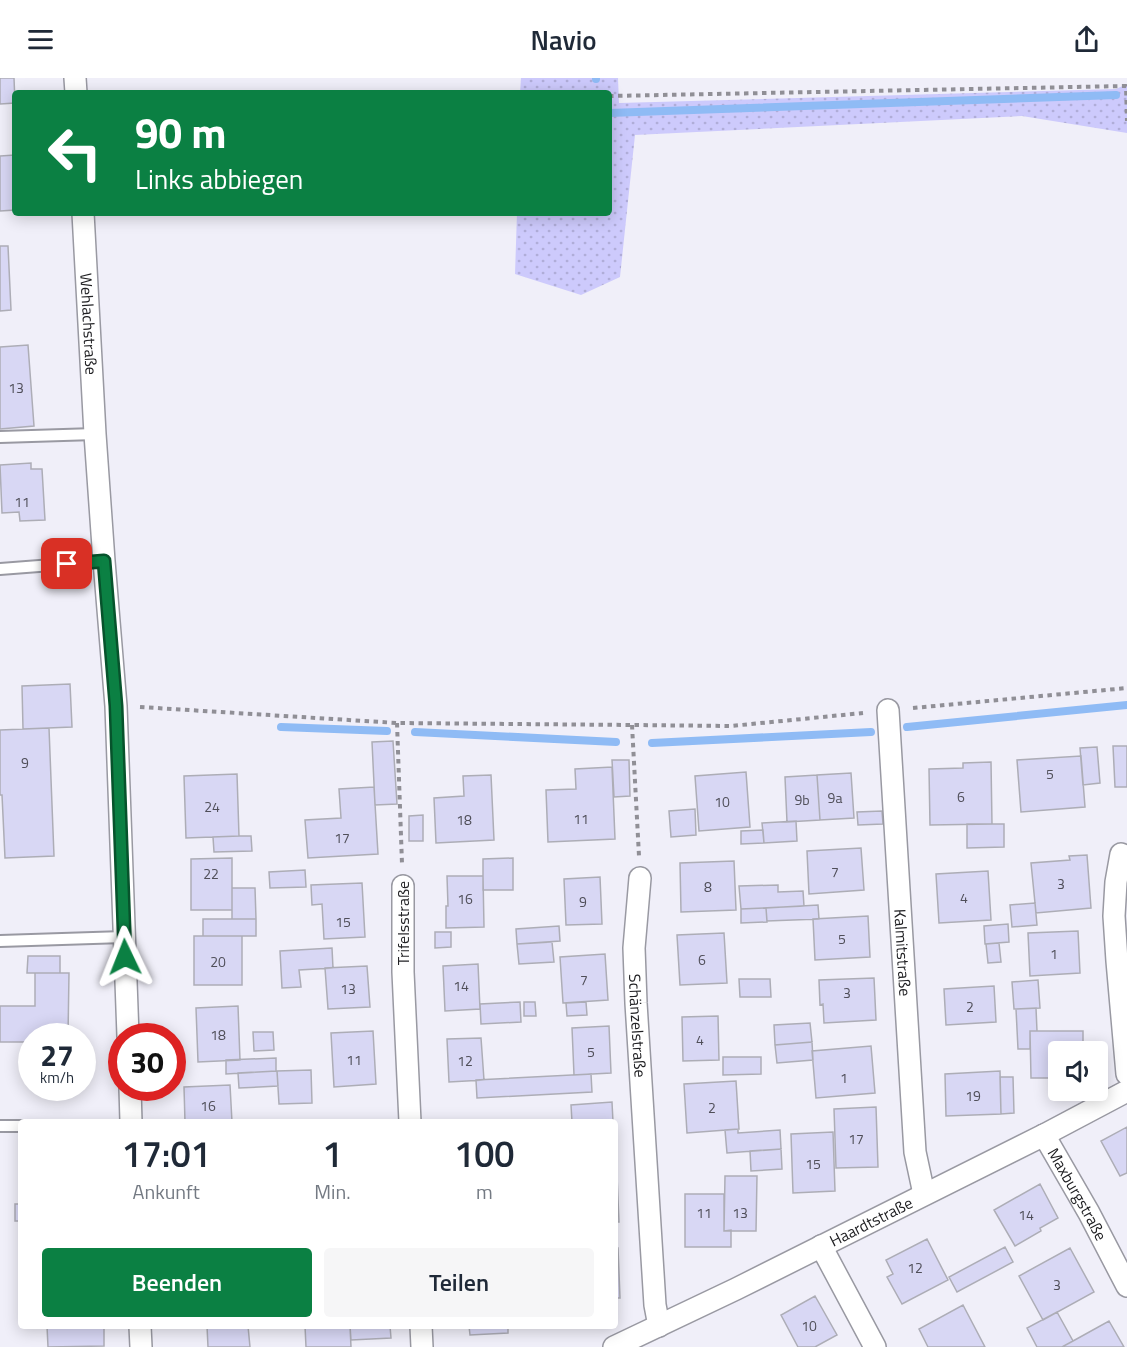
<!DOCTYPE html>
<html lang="de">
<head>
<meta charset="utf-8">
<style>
  :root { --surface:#fff; --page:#f6f6f7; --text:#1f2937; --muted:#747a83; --accent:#0b8043 }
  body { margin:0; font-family:"Titillium Web",sans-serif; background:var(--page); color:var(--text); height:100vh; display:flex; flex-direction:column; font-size:22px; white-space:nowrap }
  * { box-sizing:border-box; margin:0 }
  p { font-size:20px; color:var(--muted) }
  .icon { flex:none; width:33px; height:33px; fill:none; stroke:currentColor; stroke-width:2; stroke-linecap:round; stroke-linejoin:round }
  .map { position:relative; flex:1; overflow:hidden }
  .panel { position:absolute; left:18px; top:1041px; width:600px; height:210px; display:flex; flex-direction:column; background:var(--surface); border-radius:6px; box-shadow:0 3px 15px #0003 }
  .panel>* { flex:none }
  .guide { position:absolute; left:12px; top:12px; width:600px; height:126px; border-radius:6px; box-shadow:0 3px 15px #0003; background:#0b8043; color:#fff; overflow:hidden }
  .buttons { position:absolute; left:1048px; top:963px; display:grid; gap:12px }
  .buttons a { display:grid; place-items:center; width:60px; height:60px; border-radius:6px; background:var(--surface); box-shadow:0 3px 15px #0003; font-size:30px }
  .speed { position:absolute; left:18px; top:945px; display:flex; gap:12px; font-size:30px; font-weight:700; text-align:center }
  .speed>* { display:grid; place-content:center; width:78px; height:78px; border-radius:50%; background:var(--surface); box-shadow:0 3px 15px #0003; line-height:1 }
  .speed small { font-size:15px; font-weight:400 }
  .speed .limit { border:9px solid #d22; background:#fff; color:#111 }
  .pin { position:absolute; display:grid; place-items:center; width:51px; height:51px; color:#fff; margin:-26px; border-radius:12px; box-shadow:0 3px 9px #0006 }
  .me { position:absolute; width:66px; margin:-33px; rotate:358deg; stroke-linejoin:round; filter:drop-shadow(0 0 4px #0008) }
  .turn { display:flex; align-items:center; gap:21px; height:126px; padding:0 24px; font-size:27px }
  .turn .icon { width:78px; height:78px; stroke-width:2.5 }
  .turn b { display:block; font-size:42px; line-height:51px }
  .eta { display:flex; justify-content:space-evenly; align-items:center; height:102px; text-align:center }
  .eta b { font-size:36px; font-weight:600; line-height:42px }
  .button { display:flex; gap:12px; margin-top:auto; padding:12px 24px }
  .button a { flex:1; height:69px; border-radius:6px; background:var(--accent); color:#fff; font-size:24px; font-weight:600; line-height:69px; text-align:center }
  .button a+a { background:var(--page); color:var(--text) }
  header { display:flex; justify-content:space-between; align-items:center; height:78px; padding:0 24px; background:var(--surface); font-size:27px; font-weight:600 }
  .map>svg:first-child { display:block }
  .grass { fill:url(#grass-dots) }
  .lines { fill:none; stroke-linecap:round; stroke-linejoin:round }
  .stream { stroke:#8fbbf5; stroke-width:8 }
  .building { fill:#d8d7f4; stroke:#adadb6; stroke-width:1.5 }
  .service-casing { stroke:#9999a2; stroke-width:14 }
  .minor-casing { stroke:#9999a2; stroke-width:24 }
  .path { stroke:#908f96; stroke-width:4; stroke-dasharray:4.5 4.5; stroke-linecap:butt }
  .service { stroke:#fff; stroke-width:10 }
  .minor { stroke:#fff; stroke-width:21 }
  .route-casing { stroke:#07532c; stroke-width:15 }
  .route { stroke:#0b8043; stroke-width:10 }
  .labels { text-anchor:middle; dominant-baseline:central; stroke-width:6; stroke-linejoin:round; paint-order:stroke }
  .number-label { font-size:14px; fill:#4f4e58 }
  .street-label { font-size:16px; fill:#212124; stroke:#fefefe }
</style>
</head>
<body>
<header><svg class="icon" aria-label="menu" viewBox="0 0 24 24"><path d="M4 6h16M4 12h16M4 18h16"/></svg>Navio<svg class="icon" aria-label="share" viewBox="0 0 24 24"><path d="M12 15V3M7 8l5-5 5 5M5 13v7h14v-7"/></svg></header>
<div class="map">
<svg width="1127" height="1269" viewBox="0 0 1127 1269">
  <defs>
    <pattern id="grass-dots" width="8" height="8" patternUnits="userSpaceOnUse" patternTransform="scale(1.5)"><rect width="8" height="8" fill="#cdcafc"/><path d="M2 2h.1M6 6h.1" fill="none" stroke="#b0add8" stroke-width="1.8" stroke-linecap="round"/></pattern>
  </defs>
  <rect width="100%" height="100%" fill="#f0eff9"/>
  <!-- grass -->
  <path class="grass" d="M521,0H618L619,25L1116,11L1127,6V55L1022,38L635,57L620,199L581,217L515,196L517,135H609V15H520Z"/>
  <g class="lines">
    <!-- stream -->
    <path class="stream" d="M596,0V1
      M609,35L1116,17
      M281,649L387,653
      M907,649L1127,627
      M415,654L616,664
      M652,665L871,654"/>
  </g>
  <!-- building -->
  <path class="building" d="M0,0H14L15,25L0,26Z
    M15,77V132L0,133V78Z
    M0,168H8L11,232L0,233Z
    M28,267L34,348L0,351V269Z
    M31,385V391H42L45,442L20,443L19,434L2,435L0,387Z
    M70,606L72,649L23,651L22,608Z
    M49,650L54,778L5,780L2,717H0V652Z
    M393,663L397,726L375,727L372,664Z
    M1113,668H1127V709H1115Z
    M1097,669L1100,705L1083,707L1080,670Z
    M1081,678L1085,729L1021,734L1017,682Z
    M612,682H629L630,718L614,719Z
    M991,684L992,746L930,747L929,691L963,690V685Z
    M612,689L615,761L548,764L546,712L576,711L575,691Z
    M746,694L750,749L699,753L695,698Z
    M851,695L854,740L820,742L817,697Z
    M237,696L239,758L186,760L184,698Z
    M491,697L494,762L436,765L434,720L464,718L463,698Z
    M817,697L820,742L787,744L785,699Z
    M374,709L378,776L308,780L305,742L341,740L339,711Z
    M695,731L696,757L671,759L669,733Z
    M882,733L883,746L858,747L857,734Z
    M423,737V763H409V738Z
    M796,743L797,763L764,765L762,745Z
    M967,746H1004V769L967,770Z
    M763,752L764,765L741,766V753Z
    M239,758H251L252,773L214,774L213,759Z
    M861,770L864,812L809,816L807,773Z
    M1087,777L1091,830L1036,835L1031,785L1070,782L1069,778Z
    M232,780V832H191V781Z
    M513,780V812H483V781Z
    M734,783L736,832L681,834L680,785Z
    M305,792L306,809L270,810L269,794Z
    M988,793L991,842L939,845L936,796Z
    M447,798H483L484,849L446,850V828H448Z
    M600,799L602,846L566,847L564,801Z
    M362,805L365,859L324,861L322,826L312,827L311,807Z
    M778,807V814L803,813L804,828L741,831L739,808Z
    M232,810H255L256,841H232Z
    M1035,825L1037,847L1012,849L1010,827Z
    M818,827L819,841L767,843L766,830Z
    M766,830L767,844L741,845V831Z
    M868,838L870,879L815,882L813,841Z
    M203,841H256V858H203Z
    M1008,846L1009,864L985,866L984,848Z
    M559,848L560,863L517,866L516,851Z
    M1078,853L1080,895L1030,898L1028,855Z
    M435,854H451V869L435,870Z
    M724,855L727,905L680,907L677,857Z
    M194,858H242V907H194Z
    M552,864L554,884L519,886L517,866Z
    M999,865L1001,884L988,885L986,866Z
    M332,870L333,890L299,892L301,909L282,910L280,873Z
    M605,876L608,922L563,925L560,879Z
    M28,878H60V895H27Z
    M478,886L480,931L445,933L443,888Z
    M367,888L370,929L328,931L325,890Z
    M35,895H69L68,958H32V964H0V928H35Z
    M874,900L876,942L824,945L823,926L820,927L819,902Z
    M739,901H770L771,919H740Z
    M1038,902L1040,930L1014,931L1012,904Z
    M994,908L996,944L946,947L944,911Z
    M520,924L521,944L481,946L480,926Z
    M524,924H535L536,938H524Z
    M586,924L587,937L567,938L566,925Z
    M238,928L240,982L198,984L196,930Z
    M1036,930L1037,953H1030V971H1018L1016,931Z
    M718,938L719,982L683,983L682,939Z
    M810,945L812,964L775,967L774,947Z
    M609,948L611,995L574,997L572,950Z
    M373,953L376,1006L334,1009L331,955Z
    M1030,953H1083V974H1059V1000H1031Z
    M253,954H273L274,972L254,973Z
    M481,960L484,1002L449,1004L447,961Z
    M812,964L813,982L777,985L775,967Z
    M871,968L875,1015L816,1020L812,973Z
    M723,979H761V996L723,997Z
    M276,980V993L226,996V982Z
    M311,992L312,1025L279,1026L277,993Z
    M276,993H277L278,1008L239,1010L238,995Z
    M1000,993L1001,1036L946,1038L945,996Z
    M591,996L592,1014L477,1020L476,1002Z
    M1000,999H1013L1014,1035L1001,1036Z
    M736,1003L739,1051L687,1055L684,1006Z
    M230,1007L232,1044H185L184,1009Z
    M612,1024L613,1044H572L571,1027Z
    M876,1029L878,1089L836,1090L834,1031Z
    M1127,1049V1095L1120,1098L1101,1063Z
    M738,1051V1055L780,1052L781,1071L727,1075L725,1052Z
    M833,1054L835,1113L793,1115L791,1056Z
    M781,1071L782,1091L751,1093L750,1073Z
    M615,1098H617L619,1144H615Z
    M725,1098H757L756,1153H724Z
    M1040,1106L1058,1140L1040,1150L1041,1153L1015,1168L994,1132Z
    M685,1116H724V1153L731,1152V1169H685Z
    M15,1126H21V1143H15Z
    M927,1161L948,1202L902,1226L887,1199L893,1196L886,1182Z
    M1005,1169L1013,1184L957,1214L949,1199Z
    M615,1170H618L620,1220H615Z
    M1070,1170L1094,1214L1043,1242L1019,1198Z
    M815,1218L837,1257L815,1269H798L781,1237Z
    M963,1227L985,1269H928L919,1251Z
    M1057,1234L1073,1263L1062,1269H1037L1027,1250Z
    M1109,1243L1124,1269H1062L1073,1263Z
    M47,1248H104V1268L48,1269Z
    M207,1248H248L250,1269H208Z
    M305,1248H350L351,1269H306Z
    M350,1248H390L391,1260L351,1262Z
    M469,1248H508V1255L470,1257Z"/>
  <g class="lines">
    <defs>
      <path id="service" d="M0,359L95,356
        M0,491L104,483
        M0,863L124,859
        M0,1048H21"/>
      <g id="minor">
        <path d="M75,0L76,15"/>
        <path id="s1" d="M83,135L95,356L104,483L116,628L128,958"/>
        <path id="s2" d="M888,632L915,1074L924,1116"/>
        <path d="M1121,776L1116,804L1114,838L1117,883L1127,996"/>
        <path id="s3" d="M640,800L634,870L636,925L655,1227L659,1248"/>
        <path d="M403,808V894L410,1044"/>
        <path d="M130,1010L131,1044"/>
        <path id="s4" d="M1044,1057L1089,1135L1127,1208"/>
        <path d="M821,1168L875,1269"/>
        <path d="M140,1248L141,1269"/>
        <path d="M421,1248L422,1269"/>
        <path id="s5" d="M614,1269L736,1211L1044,1057L1127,1013"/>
      </g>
    </defs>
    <!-- service casing -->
    <use href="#service" class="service-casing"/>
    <!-- minor casing -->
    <use href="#minor" class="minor-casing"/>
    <!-- path -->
    <path class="path" d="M609,18L1126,8L1127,43
      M140,629L397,645L632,647L731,648L863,635
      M913,630L1127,610
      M397,645L402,786
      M632,647L639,778"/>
    <!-- service -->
    <use href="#service" class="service"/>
    <!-- minor -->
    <use href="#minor" class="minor"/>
  </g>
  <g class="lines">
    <defs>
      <path id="route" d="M67,486L104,483L116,628L125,879"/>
    </defs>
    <!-- route casing -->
    <use href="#route" class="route-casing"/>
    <!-- route -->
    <use href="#route" class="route"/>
  </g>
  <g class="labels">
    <!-- number labels -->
    <g class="number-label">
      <text x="16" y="309">13</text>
      <text x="22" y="423">11</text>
      <text x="25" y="684">9</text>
      <text x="1050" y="695">5</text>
      <text x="961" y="718">6</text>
      <text x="835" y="719">9a</text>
      <text x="802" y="721">9b</text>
      <text x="722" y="723">10</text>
      <text x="212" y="728">24</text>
      <text x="581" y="740">11</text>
      <text x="464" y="741">18</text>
      <text x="342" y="759">17</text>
      <text x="835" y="793">7</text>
      <text x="211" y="795">22</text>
      <text x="1061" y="805">3</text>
      <text x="708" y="808">8</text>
      <text x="964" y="819">4</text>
      <text x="465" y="820">16</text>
      <text x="583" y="823">9</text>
      <text x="343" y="843">15</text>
      <text x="842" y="860">5</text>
      <text x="1054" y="875">1</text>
      <text x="702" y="881">6</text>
      <text x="218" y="883">20</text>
      <text x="584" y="901">7</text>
      <text x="461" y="907">14</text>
      <text x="348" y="910">13</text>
      <text x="847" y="914">3</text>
      <text x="970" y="928">2</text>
      <text x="218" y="956">18</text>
      <text x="700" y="961">4</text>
      <text x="591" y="973">5</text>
      <text x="354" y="981">11</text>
      <text x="465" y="982">12</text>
      <text x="844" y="999">1</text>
      <text x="973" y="1017">19</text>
      <text x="208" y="1027">16</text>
      <text x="712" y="1029">2</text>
      <text x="856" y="1060">17</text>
      <text x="813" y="1085">15</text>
      <text x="704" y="1134">11</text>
      <text x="740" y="1134">13</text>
      <text x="1026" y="1136">14</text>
      <text x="915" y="1189">12</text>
      <text x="1057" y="1206">3</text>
      <text x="809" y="1247">10</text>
    </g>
    <!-- street labels -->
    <g class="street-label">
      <text stroke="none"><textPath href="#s1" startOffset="111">Wehlachstraße</textPath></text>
      <text transform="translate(403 845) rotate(-90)">Trifelsstraße</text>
      <text stroke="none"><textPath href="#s2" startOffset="243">Kalmitstraße</textPath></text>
      <text stroke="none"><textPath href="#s3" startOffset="148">Schänzelstraße</textPath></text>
      <text stroke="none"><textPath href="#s4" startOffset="68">Maxburgstraße</textPath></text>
      <text stroke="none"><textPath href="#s5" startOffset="286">Haardtstraße</textPath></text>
    </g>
  </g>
</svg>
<div class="buttons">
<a><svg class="icon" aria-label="sound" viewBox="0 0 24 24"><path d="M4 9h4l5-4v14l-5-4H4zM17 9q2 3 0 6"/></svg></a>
</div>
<div class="speed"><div>27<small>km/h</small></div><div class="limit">30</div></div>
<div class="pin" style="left:67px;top:486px;background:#d93025"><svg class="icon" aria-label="arrive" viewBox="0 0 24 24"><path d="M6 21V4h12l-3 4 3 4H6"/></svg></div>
<svg class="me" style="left:125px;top:879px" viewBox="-20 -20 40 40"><path d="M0-17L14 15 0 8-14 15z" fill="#0b8043" stroke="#fff" stroke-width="4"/></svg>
<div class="guide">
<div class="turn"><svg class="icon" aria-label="left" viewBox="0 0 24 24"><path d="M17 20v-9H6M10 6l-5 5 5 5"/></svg><div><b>90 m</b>Links abbiegen</div></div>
</div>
<section class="panel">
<div class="eta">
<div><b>17:01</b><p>Ankunft</p></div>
<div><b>1</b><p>Min.</p></div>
<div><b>100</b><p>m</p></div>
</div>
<div class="button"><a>Beenden</a><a>Teilen</a></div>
</section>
</div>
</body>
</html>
